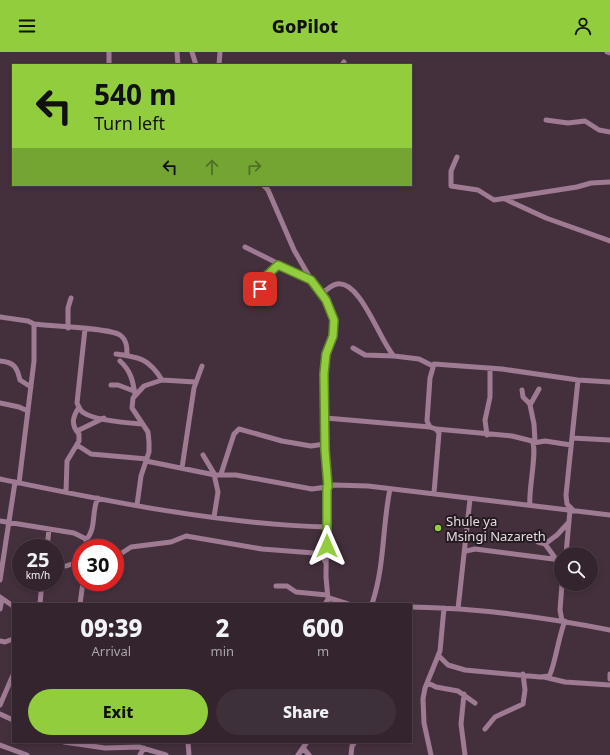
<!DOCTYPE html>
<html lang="en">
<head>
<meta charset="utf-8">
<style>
  :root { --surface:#33242e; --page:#3e303a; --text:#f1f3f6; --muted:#a9a4aa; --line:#4e414a; --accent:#92cd3e }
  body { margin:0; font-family:"Noto Sans",sans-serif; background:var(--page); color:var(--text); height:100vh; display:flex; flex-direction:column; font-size:15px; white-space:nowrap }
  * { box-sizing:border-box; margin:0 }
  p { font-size:13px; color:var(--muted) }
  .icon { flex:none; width:22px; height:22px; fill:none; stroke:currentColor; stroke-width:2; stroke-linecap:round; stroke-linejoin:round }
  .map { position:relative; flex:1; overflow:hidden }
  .sheet { position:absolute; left:12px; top:551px; width:400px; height:140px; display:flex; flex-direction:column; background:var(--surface); border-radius:0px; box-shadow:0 2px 6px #0003,0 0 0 1px var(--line) }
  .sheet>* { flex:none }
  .top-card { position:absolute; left:12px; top:12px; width:400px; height:122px; border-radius:0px; box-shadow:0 2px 6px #0003,0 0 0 1px var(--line); background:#92cd3e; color:#111; overflow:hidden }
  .fabs { position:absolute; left:554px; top:495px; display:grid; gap:8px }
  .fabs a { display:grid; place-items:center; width:44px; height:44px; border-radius:50%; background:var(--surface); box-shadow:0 2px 6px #0003,0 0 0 1px var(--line); font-size:20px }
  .speed { position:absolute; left:12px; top:487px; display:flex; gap:8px; font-size:20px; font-weight:700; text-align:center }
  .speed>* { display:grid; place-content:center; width:52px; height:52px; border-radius:50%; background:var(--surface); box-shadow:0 2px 6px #0003,0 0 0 1px var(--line); line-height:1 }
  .speed small { font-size:10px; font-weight:400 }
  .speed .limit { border:6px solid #d22; background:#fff; color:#111 }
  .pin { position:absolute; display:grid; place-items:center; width:34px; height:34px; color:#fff; margin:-17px; border-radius:8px; box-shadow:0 2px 6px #0006 }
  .me { position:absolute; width:44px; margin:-22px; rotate:0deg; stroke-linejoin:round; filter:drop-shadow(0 0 3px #0008) }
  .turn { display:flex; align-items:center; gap:14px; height:84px; padding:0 16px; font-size:18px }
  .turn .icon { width:52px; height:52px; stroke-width:2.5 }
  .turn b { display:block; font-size:28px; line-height:34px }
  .lanes { display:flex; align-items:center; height:38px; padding:0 16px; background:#0003; justify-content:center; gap:20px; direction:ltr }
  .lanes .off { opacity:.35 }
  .eta { display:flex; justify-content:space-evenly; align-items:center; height:68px; text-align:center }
  .eta b { font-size:24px; font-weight:800; line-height:28px }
  .cta { display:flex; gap:8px; margin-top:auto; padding:8px 16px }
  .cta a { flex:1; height:46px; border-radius:24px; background:var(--accent); color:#111; font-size:16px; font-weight:800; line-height:46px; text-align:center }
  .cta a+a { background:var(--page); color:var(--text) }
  header { display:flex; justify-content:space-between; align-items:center; height:52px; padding:0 16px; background:var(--accent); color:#111; font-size:18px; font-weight:800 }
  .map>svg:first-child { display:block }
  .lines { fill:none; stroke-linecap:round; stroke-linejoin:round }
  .minor { stroke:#9f7a93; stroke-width:5 }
  .route-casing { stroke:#5f8528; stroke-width:10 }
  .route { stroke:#92cd3e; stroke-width:7 }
  .poi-dot { fill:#92cd3e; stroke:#241b21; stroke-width:1.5 }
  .labels { text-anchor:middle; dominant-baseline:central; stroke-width:4; stroke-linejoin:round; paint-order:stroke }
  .poi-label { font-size:13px; fill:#e6dae2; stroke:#241b21; text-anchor:start }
</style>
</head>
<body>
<header><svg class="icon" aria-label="menu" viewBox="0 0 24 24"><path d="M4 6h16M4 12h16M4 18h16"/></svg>GoPilot<svg class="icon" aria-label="person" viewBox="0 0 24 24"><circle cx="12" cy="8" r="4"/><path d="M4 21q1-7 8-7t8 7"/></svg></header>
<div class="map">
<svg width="610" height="703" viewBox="0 0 610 703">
  <rect width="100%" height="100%" fill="#44303d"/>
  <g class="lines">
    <!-- minor -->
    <path class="minor" d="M109,0V13
      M177,0L178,13
      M192,0L196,13
      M607,0L610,1
      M219,13L220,0
      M342,13L344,10
      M546,68L568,71L585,69L599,78L610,80
      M457,105L451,119V134L478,138L494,148L577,135L591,131L610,130
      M263,133L268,138L294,198L313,231L326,248L334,268L333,284L326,302L324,323L325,398L328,435
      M505,147L546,166L610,189
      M245,195L311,228
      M265,241L260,235L261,229L278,213
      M322,242C326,238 331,233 337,232C361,228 380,290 394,304L419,307L433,314
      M0,265L28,269L34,272V309L19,431
      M34,272C50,274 110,276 120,283C127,288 127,296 127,303
      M68,276V256L71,246
      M85,277L77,351C79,355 80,359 84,361C95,368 128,371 142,372
      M353,296L365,303L394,304
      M116,302C140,305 149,307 162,328
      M0,309C14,310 17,315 20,328L31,335
      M120,309C131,319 133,329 135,343
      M111,333H118L134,339
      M522,338L523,345L530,352
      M0,351L19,355L28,359
      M326,366L430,375
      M436,377L512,384L532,389C538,397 528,439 530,453
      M77,379L104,366
      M487,383L485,368L490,345V316
      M572,386L610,388
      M535,390L534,372L530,353L539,337
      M533,391L545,389L571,393
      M77,393L91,402L147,407
      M203,403L215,423
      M146,409L215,423H236L312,437L327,435
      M182,416L194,336L202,314
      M214,422L218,440L214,465
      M221,422L234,382L239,377L282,389L311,394L325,392
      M0,427C107,449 218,472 327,475
      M66,440L67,409L79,389V382C71,373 72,366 79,355
      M434,441L439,381L436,377L430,375L427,369L430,326L434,312L502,317L578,328L610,330
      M137,453L141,424L149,400V390L148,380L132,356L133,346L144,334L162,328L195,330
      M574,459L567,452L566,443L578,328
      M0,469L74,481L86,487L87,496
      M86,488C97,476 91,459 98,446
      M538,490L545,492L556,507
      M87,491L106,496
      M545,492L557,483L569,470
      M47,496L49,477
      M466,499L475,497L561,508
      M115,501H122L131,495L171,490L186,484L262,497L314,501L322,504L326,511
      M566,502L570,458
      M66,514L81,509
      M0,528L15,430
      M562,532L560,558L562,569
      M276,534H287L296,540L327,543
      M0,545L13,554
      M328,547L326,525L327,435L334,433L368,434L610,463
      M40,552L42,530
      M80,552L83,530
      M325,552L329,546L348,552
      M372,552C385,513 382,476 390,437
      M411,555C478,556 545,565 610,578
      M0,557L2,547
      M458,557L470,447
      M0,589L5,590L13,587
      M439,604L448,613L465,618L540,625L549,624C554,618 559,582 565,569
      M610,622V627
      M544,625L565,630L610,633
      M428,631L436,635L458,639L475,651
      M464,642L461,672L465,703
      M0,653L13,623
      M0,662L13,668
      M485,677L495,665L523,652L525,638L523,622
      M64,690L105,696L139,695L166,703
      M188,690L189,703
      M0,693L27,703
      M303,696L309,703
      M140,703L144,696
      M298,703L307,690
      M351,703L352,694L355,690
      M431,703L424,671L423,647L425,636L440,599L444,556"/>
  </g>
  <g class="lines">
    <defs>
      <path id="route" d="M260,237L261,229L278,213L311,228L326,248L334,268L333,284L326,302L324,322L325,398L328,435H327V494"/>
    </defs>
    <!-- route casing -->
    <use href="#route" class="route-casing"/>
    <!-- route -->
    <use href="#route" class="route"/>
  </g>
  <!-- markers -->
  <circle class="poi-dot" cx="438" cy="476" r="4"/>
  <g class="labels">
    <!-- poi labels -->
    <g class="poi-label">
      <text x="446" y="469">Shule ya<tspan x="446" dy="15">Msingi Nazareth</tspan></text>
    </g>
  </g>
</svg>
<div class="fabs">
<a><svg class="icon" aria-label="search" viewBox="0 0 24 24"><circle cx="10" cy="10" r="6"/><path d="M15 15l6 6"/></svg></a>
</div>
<div class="speed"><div>25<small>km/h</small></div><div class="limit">30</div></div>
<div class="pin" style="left:260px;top:237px;background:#d93025"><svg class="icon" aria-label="arrive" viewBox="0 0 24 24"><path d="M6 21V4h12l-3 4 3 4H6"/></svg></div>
<svg class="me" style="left:327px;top:494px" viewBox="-20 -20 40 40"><path d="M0-17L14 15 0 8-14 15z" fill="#92cd3e" stroke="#fff" stroke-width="4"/></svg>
<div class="top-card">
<div class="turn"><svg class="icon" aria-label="left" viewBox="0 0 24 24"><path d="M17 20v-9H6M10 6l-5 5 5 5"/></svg><div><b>540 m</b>Turn left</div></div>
<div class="lanes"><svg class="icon" aria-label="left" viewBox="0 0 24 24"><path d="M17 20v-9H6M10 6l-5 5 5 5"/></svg><svg class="icon off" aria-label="ahead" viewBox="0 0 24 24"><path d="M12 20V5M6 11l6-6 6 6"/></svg><svg class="icon off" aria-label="right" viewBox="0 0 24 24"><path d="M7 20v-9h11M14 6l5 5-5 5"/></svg></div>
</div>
<section class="sheet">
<div class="eta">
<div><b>09:39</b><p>Arrival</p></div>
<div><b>2</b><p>min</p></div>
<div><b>600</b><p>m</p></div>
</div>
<div class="cta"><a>Exit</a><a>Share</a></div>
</section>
</div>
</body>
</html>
